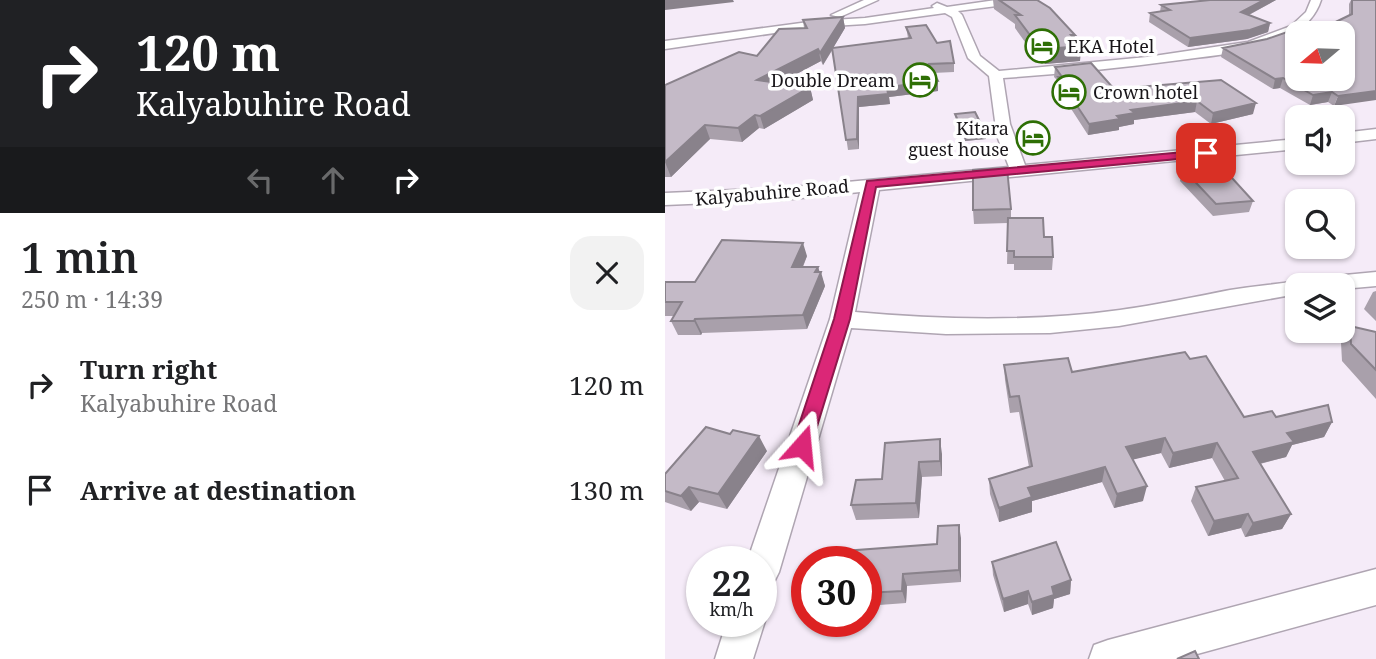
<!DOCTYPE html>
<html lang="en">
<head>
<meta charset="utf-8">
<style>
  :root { --surface:#fff; --page:#f2f2f2; --text:#202124; --muted:#757577 }
  body { margin:0; font-family:"Noto Serif",serif; background:var(--page); color:var(--text); height:100vh; display:flex; flex-direction:column; font-size:26px; white-space:nowrap }
  * { box-sizing:border-box; margin:0 }
  p { font-size:23px; color:var(--muted) }
  .icon { flex:none; width:38px; height:38px; fill:none; stroke:currentColor; stroke-width:2; stroke-linecap:round; stroke-linejoin:round }
  .map { position:relative; flex:1; overflow:hidden }
  .panel { display:flex; flex-direction:column; background:var(--surface); width:665px }
  .panel>* { flex:none }
  .top-card { background:#202124; color:#fff; overflow:hidden }
  .needle { width:46px; rotate:251deg }
  .tools { position:absolute; left:620px; top:21px; display:grid; gap:14px }
  .tools a { display:grid; place-items:center; width:70px; height:70px; border-radius:14px; background:var(--surface); box-shadow:0 2px 5px #0004; font-size:35px }
  .speed { position:absolute; left:21px; top:546px; display:flex; gap:14px; font-size:35px; font-weight:700; text-align:center }
  .speed>* { display:grid; place-content:center; width:91px; height:91px; border-radius:50%; background:var(--surface); box-shadow:0 2px 5px #0004; line-height:1 }
  .speed small { font-size:18px; font-weight:400 }
  .speed .limit { border:10px solid #d22; background:#fff; color:#111 }
  .pin { position:absolute; display:grid; place-items:center; width:60px; height:60px; color:#fff; margin:-30px; border-radius:14px; box-shadow:0 4px 10px #0006 }
  .me { position:absolute; width:77px; margin:-38px; rotate:18deg; stroke-linejoin:round; filter:drop-shadow(0 0 5px #0008) }
  .turn { display:flex; align-items:center; gap:24px; height:147px; padding:0 21px; font-size:32px }
  .turn .icon { width:91px; height:91px; stroke-width:2.5 }
  .turn b { display:block; font-size:49px; line-height:60px }
  .lanes { display:flex; align-items:center; height:66px; padding:0 21px; background:#0003; justify-content:center; gap:35px; direction:ltr }
  .lanes .off { opacity:.35 }
  .round { display:grid; place-items:center; flex:none; width:74px; height:74px; border-radius:21px; background:var(--page) }
  .overview { display:flex; align-items:center; justify-content:space-between; height:119px; padding:0 21px }
  h1 { font-size:42px; font-weight:600; line-height:52px }
  ul { padding:0; list-style:none }
  li { display:flex; align-items:center; gap:21px; height:105px; padding:0 21px }
  li div { flex:1 }
  li b { display:block; font-size:26px }
  li em { font-style:normal }
  main { display:flex; flex:1; min-height:0 }
  .map>svg:first-child { display:block }
  .lines { fill:none; stroke-linecap:round; stroke-linejoin:round }
  .minor-casing { stroke:#afa5b2; stroke-width:3 }
  .minor { fill:#fff; fill-rule:evenodd }
  .wall { fill:#a9a0ab }
  .shaded-wall { fill:#89828b }
  .building { fill:#c4bac7; stroke:#89828b; stroke-width:2 }
  .route { fill:#db2777; stroke:#8e194d; stroke-width:2 }
  .labels { text-anchor:middle; dominant-baseline:central; stroke-width:7; stroke-linejoin:round; paint-order:stroke }
  .far-poi-label { font-size:18px; fill:#19161a; stroke:#fff; text-anchor:start }
  .far-street-label { font-size:18px; fill:#19161a; stroke:#fff }
</style>
</head>
<body>
<main>
<section class="panel">
<div class="top-card">
<div class="turn"><svg class="icon" aria-label="right" viewBox="0 0 24 24"><path d="M7 20v-9h11M14 6l5 5-5 5"/></svg><div><b>120 m</b>Kalyabuhire Road</div></div>
<div class="lanes"><svg class="icon off" aria-label="left" viewBox="0 0 24 24"><path d="M17 20v-9H6M10 6l-5 5 5 5"/></svg><svg class="icon off" aria-label="ahead" viewBox="0 0 24 24"><path d="M12 20V5M6 11l6-6 6 6"/></svg><svg class="icon" aria-label="right" viewBox="0 0 24 24"><path d="M7 20v-9h11M14 6l5 5-5 5"/></svg></div>
</div>
<div class="overview"><div><h1>1 min</h1><p>250 m · 14:39</p></div><a class="round"><svg class="icon" aria-label="close" viewBox="0 0 24 24"><path d="M6 6l12 12M18 6L6 18"/></svg></a></div>
<ul>
<li><svg class="icon" aria-label="right" viewBox="0 0 24 24"><path d="M7 20v-9h11M14 6l5 5-5 5"/></svg><div><b>Turn right</b><p>Kalyabuhire Road</p></div><em>120 m</em></li>
<li><svg class="icon" aria-label="arrive" viewBox="0 0 24 24"><path d="M6 21V4h12l-3 4 3 4H6"/></svg><div><b>Arrive at destination</b></div><em>130 m</em></li>
</ul>
</section>
<div class="map">
<svg width="711" height="659" viewBox="0 0 711 659">
  <rect width="100%" height="100%" fill="#f5ebf8"/>
  <g class="lines">
    <defs>
      <path id="minor" d="M199,0H213L175,17L166,15Z
        M331,0H359L354,3L293,11L297,15L315,56L334,71L482,57L583,42L626,26L641,12L646,0H656C651,16 640,27 625,35C592,53 551,55 515,60C456,68 397,74 338,78L345,124L360,165L632,139V149L214,190L190,312C278,320 368,322 455,310C492,305 529,297 565,290C592,285 623,284 648,278L711,272V286L677,289V285H632V294L454,326L385,333L281,334L186,328L114,572L108,584L96,589V562H82L165,319L195,192L117,200L0,205V193L117,188L344,167L332,136L324,76L303,58L287,17L280,13L200,24L151,27L0,49V41L151,21L200,18L269,8L267,6L272,3L282,7Z
        M711,129V139L677,143V133Z
        M711,569V605L514,659H424L429,645L443,640Z
        M96,613L100,621L88,659H50L62,621H96Z"/>
    </defs>
    <!-- minor casing -->
    <use href="#minor" class="minor-casing"/>
    <!-- minor -->
    <use href="#minor" class="minor"/>
  </g>
  <!-- wall -->
  <path class="wall" d="M328,0H372L416,46L415,61L380,64L365,49L350,28V24L329,9Z
    M542,0H611L584,15L605,23L603,32L582,39L523,47L484,22L485,13L495,12L496,5Z
    M686,0H711L669,106L663,102L645,105L615,88L608,89L556,57L558,48L632,79L684,16V4Z
    M178,17L180,28L168,48L243,38L241,27L272,43L289,63V72L268,73L273,91L224,97L225,104L194,107V149L183,150L168,49L158,65L156,61L114,83L145,87L148,100L99,129L94,128L77,142L45,139L6,177H0V85L92,56L139,28L138,20Z
    M390,67L449,89L556,80L588,114L546,124L530,112L469,120V124L454,127V130L423,135L392,87L393,81L389,77Z
    M290,114L320,132L321,139L300,141L291,120Z
    M518,169L588,201L584,212L548,216L515,181Z
    M346,209V218L379,237L388,257L387,270H349V264H342L343,223L309,224L308,210Z
    M142,256L138,267H153L160,286L142,329L37,333L36,335H13L6,321L9,316H0V282H30Z
    M711,291V321L699,309L708,292Z
    M685,326L711,332V399L677,361L676,343Z
    M525,359L579,417H611L667,422L659,437L627,445L621,457L595,464L626,514L617,529L580,537L576,528L543,536L526,501L531,487L560,481L547,458L504,468L496,453L468,459L478,501L449,508L437,482L367,501V512L334,522L325,494L324,479L364,467L354,412L345,413L340,380L339,365L407,372Z
    M220,443L277,454V476L257,477L254,518L191,520L186,505L217,479Z
    M102,451L62,509L34,502L26,511L0,502V474Z
    M296,538V582L242,586L241,603L201,606V562Z
    M327,562L406,580L405,594L389,599L388,608L367,615L363,604L339,612L328,575Z"/>
  <!-- shaded-wall -->
  <path class="shaded-wall" d="M19,0H68L69,2L0,10V2Z
    M599,0H611L574,20L576,12Z
    M178,17L180,28L158,65L155,53Z
    M605,23L603,32L582,39L523,47L525,38Z
    M406,35H410L409,47L416,46L415,61L380,64L381,49Z
    M153,49L156,61L96,93L92,80Z
    M618,78L615,88L608,89L610,79Z
    M273,81V91L224,97L225,104L194,107V149L192,139L193,97L222,87Z
    M145,87L148,100L99,129L95,116Z
    M711,91V100L669,106L673,96Z
    M667,92L663,102L645,105L648,95Z
    M532,101L530,112L469,120V124L454,127V130L423,135L424,124L452,116L466,110Z
    M591,103L588,114L546,124L548,113Z
    M90,115L94,128L77,142L73,128Z
    M40,125L45,139L6,177L0,162Z
    M320,132L321,139L300,141L299,134Z
    M138,243L142,256L132,280L127,267Z
    M153,267L155,274L156,272L160,286L142,329L138,315Z
    M30,319L37,333L36,335L29,321Z
    M667,422L659,437L627,445L621,457L581,467L588,452L622,433Z
    M94,436L102,451L62,509L53,494Z
    M500,438L496,453L458,462L461,447Z
    M275,439L277,454V476L275,461Z
    M552,443L547,458L504,468L508,453Z
    M254,462L257,477L254,518L251,503Z
    M440,467L437,482L367,501V512L334,522V508L363,488Z
    M482,486L478,501L449,508L452,494Z
    M24,487L34,502L26,511L16,496Z
    M583,514L576,528L543,536L549,521Z
    M626,514L617,529L580,537L588,523Z
    M294,525L296,538V582L294,570Z
    M238,574L242,586L241,603L237,591Z
    M406,580L405,594L389,599L388,608L367,615V602L387,587Z
    M363,591V604L339,612L338,599Z"/>
  <!-- building -->
  <path class="building" d="M0,0H19L0,2Z
    M334,0H372L385,8L410,35H406L416,46L381,49L365,35L350,15H356Z
    M545,0H599L576,12L605,23L585,30L525,38L485,13L505,10L496,5Z
    M687,0H711V91L673,96L667,92L648,95L618,78L610,79L558,48L602,39L625,31L632,33V79H677V33H648L687,14Z
    M178,17L155,53L153,49L92,80L145,87L95,116L90,115L73,128L40,125L0,162V85L74,52L92,56L114,29L142,28L138,20Z
    M261,25L272,43L285,41L289,63L264,64L273,81L222,87L223,94L193,97L192,139L181,140L167,48L246,38L241,27Z
    M426,63L449,89L556,80L591,103L548,113L532,101L466,110L470,113L452,116L455,119L424,124L393,77H397L390,67Z
    M310,112L320,132L299,134L290,114Z
    M548,165L553,169L558,168L588,201L551,204L518,169Z
    M342,168L346,209L308,210V170Z
    M343,218H378L379,237H387L388,257H349V251H342Z
    M57,240L138,243L127,267H153L150,272H156L138,315L30,319L29,321H6L17,302H0V282H30Z
    M685,326L711,332V370L686,344Z
    M520,352L525,359L541,356L579,417L607,411L611,417L663,405L667,422L622,433L629,442L588,452L626,514L588,523L583,514L549,521L531,487L573,478L552,443L508,453L500,438L461,447L482,486L452,494L440,467L363,488L367,497L334,508L324,479L367,466L354,396L345,397L339,365L403,358L407,372Z
    M41,427L65,434L68,430L94,436L53,494L24,487L16,496L0,491V474Z
    M275,439V461L254,462L251,503L186,505L191,480L217,479L220,443Z
    M294,525V570L238,574L237,591L201,593V562H163L165,552L272,544L273,526Z
    M391,542L406,580L387,587L389,595L367,602L363,591L338,599L327,562Z
    M530,651L534,659H512Z"/>
  <!-- route -->
  <path class="route" d="M541,150L545,151V156L211,187L185,319L146,446L143,451L137,454L130,451L127,446L169,319L202,181Z"/>
  <!-- icons -->
  <defs>
    <symbol id="hotel-ring" viewBox="-11 -11 22 22"><circle r="9.5" fill="#fff" stroke="#2e6f05" stroke-width="1.5"/><path d="M-6-4.5h1.5V1H6V5H4.5V3h-9V5H-6ZM-4 0a1.8 1.8 0 1 1 3.6 0ZM.5 0V-2.5h3Q6-2.5 6 0Z" fill="#2e6f05"/></symbol>
  </defs>
  <g fill-rule="evenodd">
    <use href="#hotel-ring" x="358" y="27" width="38" height="38"/>
    <use href="#hotel-ring" x="236" y="61" width="38" height="38"/>
    <use href="#hotel-ring" x="385" y="73" width="38" height="38"/>
    <use href="#hotel-ring" x="349" y="119" width="38" height="38"/>
  </g>
  <g class="labels">
    <!-- far-poi labels -->
    <g class="far-poi-label">
      <text x="402" y="46">EKA Hotel</text>
      <text x="230" y="80" text-anchor="end">Double Dream</text>
      <text x="428" y="92">Crown hotel</text>
      <text x="344" y="128" text-anchor="end">Kitara<tspan x="344" dy="21">guest house</tspan></text>
    </g>
    <!-- far-street labels -->
    <g class="far-street-label">
      <text transform="translate(107 192) rotate(-5)">Kalyabuhire Road</text>
    </g>
  </g>
</svg>
<div class="tools">
<a><svg class="needle" viewBox="-14 -14 28 28"><path d="M0-13l5 13h-10z" fill="#e53935"/><path d="M0 13l5-13h-10z" fill="#757577"/></svg></a>
<a><svg class="icon" aria-label="sound" viewBox="0 0 24 24"><path d="M4 9h4l5-4v14l-5-4H4zM17 9q2 3 0 6"/></svg></a>
<a><svg class="icon" aria-label="search" viewBox="0 0 24 24"><circle cx="10" cy="10" r="6"/><path d="M15 15l6 6"/></svg></a>
<a><svg class="icon" aria-label="layers" viewBox="0 0 24 24"><path d="M12 4l9 5-9 5-9-5zM3 14l9 5 9-5"/></svg></a>
</div>
<div class="speed"><div>22<small>km/h</small></div><div class="limit">30</div></div>
<div class="pin" style="left:541px;top:153px;background:#d93025"><svg class="icon" aria-label="arrive" viewBox="0 0 24 24"><path d="M6 21V4h12l-3 4 3 4H6"/></svg></div>
<svg class="me" style="left:137px;top:446px" viewBox="-20 -20 40 40"><path d="M0-17L14 15 0 8-14 15z" fill="#db2777" stroke="#fff" stroke-width="4"/></svg>
</div>
</main>
</body>
</html>
